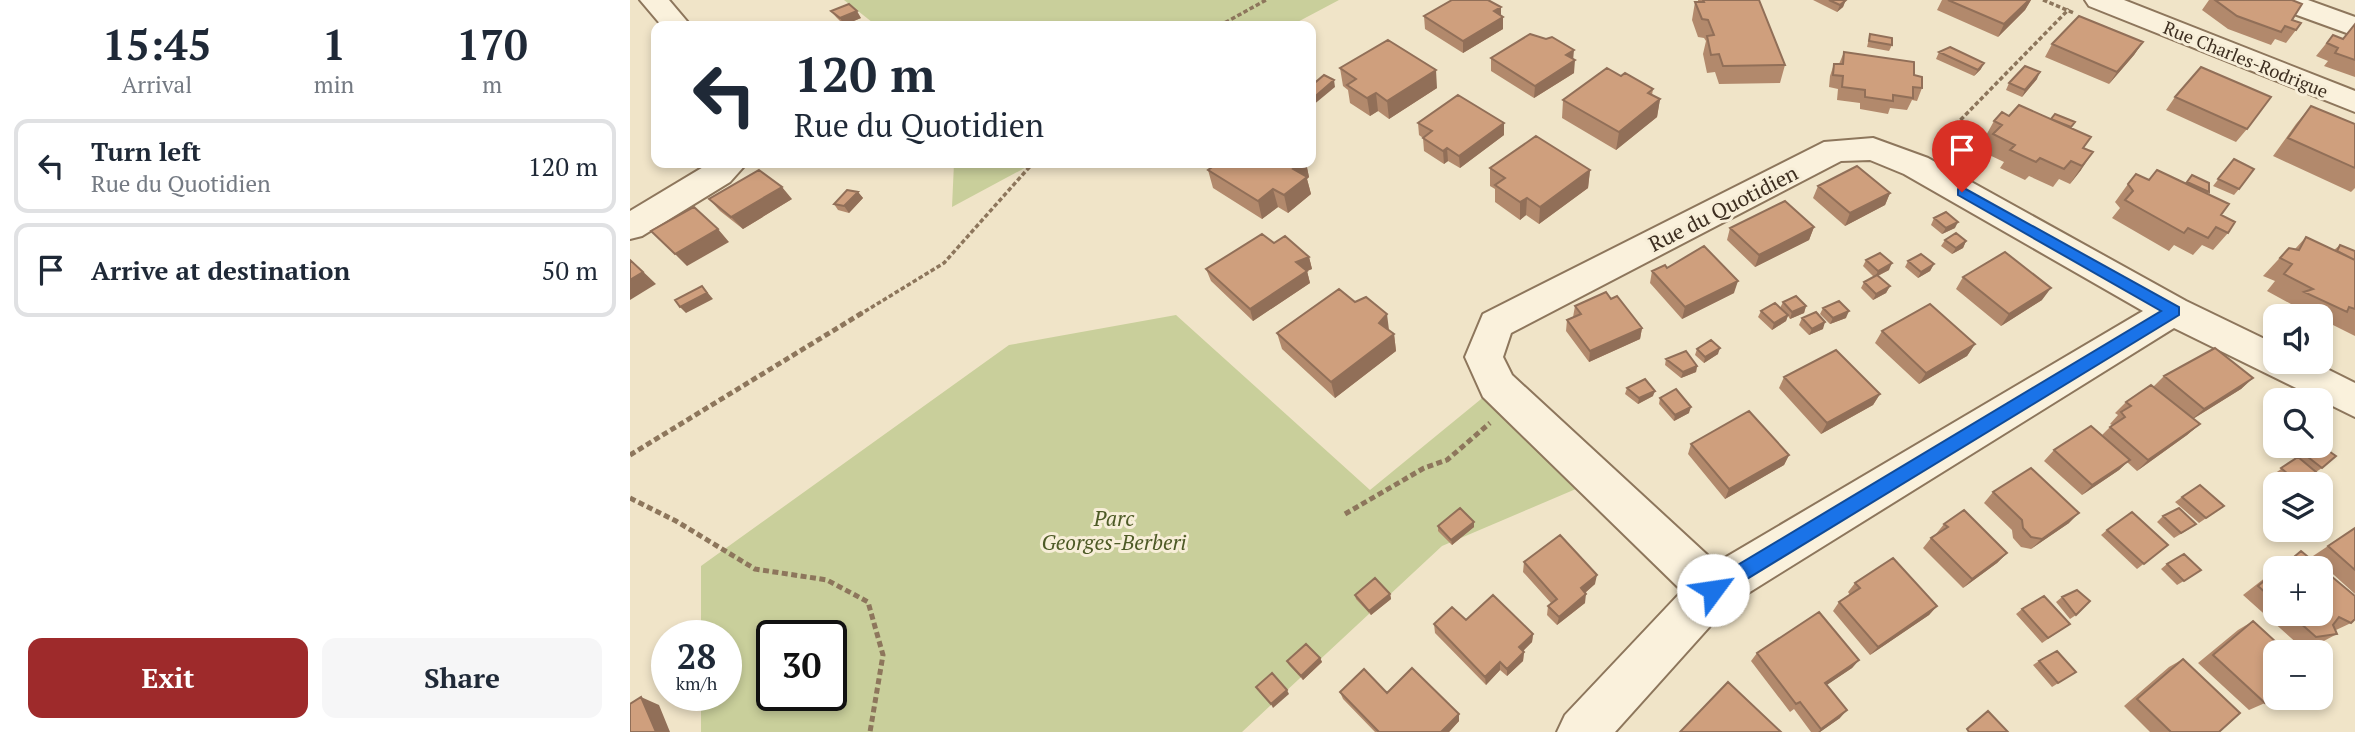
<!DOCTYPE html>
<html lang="en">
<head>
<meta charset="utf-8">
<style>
  :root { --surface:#fff; --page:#f6f6f7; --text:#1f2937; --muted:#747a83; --line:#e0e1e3; --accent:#9e2a2b }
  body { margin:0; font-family:"PT Serif",serif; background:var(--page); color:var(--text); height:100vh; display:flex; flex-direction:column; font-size:26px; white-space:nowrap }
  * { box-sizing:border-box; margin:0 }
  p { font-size:23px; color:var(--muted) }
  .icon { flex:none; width:38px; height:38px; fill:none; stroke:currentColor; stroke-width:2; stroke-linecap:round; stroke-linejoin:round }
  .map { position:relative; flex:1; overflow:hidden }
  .sheet { display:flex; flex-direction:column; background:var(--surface); width:630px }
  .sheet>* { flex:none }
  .guide { position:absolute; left:21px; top:21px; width:665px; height:147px; border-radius:14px; box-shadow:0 4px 10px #0003; background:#fff; color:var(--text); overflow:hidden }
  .fabs { position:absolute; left:1633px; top:304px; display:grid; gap:14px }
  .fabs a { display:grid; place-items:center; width:70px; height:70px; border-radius:14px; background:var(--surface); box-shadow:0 4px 10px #0003; font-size:35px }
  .speed { position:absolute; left:21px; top:620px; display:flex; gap:14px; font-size:35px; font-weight:700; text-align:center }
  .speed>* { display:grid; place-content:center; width:91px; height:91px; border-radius:50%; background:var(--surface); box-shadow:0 4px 10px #0003; line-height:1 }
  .speed small { font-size:18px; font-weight:400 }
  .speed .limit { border:4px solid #111; border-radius:10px; background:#fff; color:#111 }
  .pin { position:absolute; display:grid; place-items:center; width:60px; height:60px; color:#fff; margin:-72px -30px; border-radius:50% 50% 50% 0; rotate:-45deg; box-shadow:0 0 7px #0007 }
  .pin .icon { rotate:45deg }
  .me { position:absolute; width:77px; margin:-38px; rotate:59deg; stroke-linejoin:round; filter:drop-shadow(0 0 5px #0008) }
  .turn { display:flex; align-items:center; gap:24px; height:147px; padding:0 28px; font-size:32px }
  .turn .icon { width:91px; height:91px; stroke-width:2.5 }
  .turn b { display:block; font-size:49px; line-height:60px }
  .eta { display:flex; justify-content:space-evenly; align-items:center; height:119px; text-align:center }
  .eta b { font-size:42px; font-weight:600; line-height:49px }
  .primary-button { display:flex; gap:14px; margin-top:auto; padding:14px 28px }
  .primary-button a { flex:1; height:80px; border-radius:14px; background:var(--accent); color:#fff; font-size:28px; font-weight:600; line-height:80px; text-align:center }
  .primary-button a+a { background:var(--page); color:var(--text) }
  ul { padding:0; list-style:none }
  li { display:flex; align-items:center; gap:21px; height:94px; margin:0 14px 10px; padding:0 14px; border:4px solid var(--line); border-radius:14px }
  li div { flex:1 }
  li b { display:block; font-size:26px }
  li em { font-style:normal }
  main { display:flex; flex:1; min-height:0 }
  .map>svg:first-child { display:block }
  .green { fill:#c9cf9b; fill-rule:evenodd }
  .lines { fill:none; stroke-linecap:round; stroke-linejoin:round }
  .minor-casing { stroke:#8d765c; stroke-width:4 }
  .path-far1 { stroke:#8d765c; stroke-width:3.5; stroke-dasharray:4.5 2.5; stroke-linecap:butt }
  .path { stroke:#8d765c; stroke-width:5; stroke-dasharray:6 3.5; stroke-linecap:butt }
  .minor { fill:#faf1dc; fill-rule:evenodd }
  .wall { fill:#b2896c }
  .shaded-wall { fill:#916f58 }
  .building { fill:#cf9f7d; stroke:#916f58; stroke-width:2 }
  .route { fill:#1a73e8; stroke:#114b97; stroke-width:2 }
  .labels { text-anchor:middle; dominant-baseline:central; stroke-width:6; stroke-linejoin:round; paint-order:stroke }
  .far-street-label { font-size:18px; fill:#3d2e20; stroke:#f7eed8 }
  .street-label { font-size:21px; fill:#3d2e20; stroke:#f7eed8 }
  .park-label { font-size:21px; font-style:italic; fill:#4d5a26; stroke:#f7eed8 }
</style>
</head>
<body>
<main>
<section class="sheet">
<div class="eta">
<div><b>15:45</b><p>Arrival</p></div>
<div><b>1</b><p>min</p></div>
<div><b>170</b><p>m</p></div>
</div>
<ul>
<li><svg class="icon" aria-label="left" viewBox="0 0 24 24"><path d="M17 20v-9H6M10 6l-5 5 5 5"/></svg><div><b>Turn left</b><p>Rue du Quotidien</p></div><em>120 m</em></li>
<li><svg class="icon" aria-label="arrive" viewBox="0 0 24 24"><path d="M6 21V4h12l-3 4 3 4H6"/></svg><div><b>Arrive at destination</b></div><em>50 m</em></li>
</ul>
<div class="primary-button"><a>Exit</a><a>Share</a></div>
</section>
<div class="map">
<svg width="1725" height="732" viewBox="0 0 1725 732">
  <rect width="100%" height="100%" fill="#f0e4c8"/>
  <!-- green -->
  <path class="green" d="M214,0H709L660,26H247Z
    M324,163H404L322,207Z
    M546,315L740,490L867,386L967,480L812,546L612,732H71V695H96V635H71V566L379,345ZM142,635H201V695H142Z"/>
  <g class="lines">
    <defs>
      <path id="minor" d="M10,0H39L61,26H32Z
        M1455,0H1494L1725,91V112L1459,6Z
        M1638,0H1678L1725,17V36L1642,6Z
        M1243,138L1298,158L1556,301L1645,344V362H1683L1725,383V417L1544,328L1099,605L985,732H927L935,715L1052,591L853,397L835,357L853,314L1194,142ZM1240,160L1274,174L1513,311L1086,563L882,375L873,357L881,333L1211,161Z
        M80,163H117L100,182L12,236L0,239V211Z"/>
    </defs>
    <!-- minor casing -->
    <use href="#minor" class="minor-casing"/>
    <!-- path-far1 -->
    <path class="path-far1" d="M1413,0L1444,13
      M589,26L636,0
      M1306,145L1439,9
      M229,315L314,263L403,163"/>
    <!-- path -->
    <path class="path" d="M0,455L232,313
      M0,498L46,521L125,569L197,580L238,602L253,655L240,732
      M715,514L794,468L817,460L860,423"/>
    <!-- minor -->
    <use href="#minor" class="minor"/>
  </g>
  <!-- wall -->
  <path class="wall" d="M1068,0H1129L1155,65L1150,83L1089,84L1085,72L1077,73L1073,54L1076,41L1074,38L1068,37L1062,20L1065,2H1068Z
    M1183,0H1215L1213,7L1207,12Z
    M1312,0H1401L1395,10L1368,37L1307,10Z
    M1579,0H1662V20L1666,30L1656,43L1645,39L1641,45L1598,29L1572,10Z
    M201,11L231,18L214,25L206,17Z
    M871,15L873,17V29L833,53L795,29L794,16Z
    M1725,24V77L1694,66L1698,61L1686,56L1703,35L1712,39Z
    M1240,34L1262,45L1259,51L1237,47Z
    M1513,42L1504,55L1479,84L1415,57L1422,44Z
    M1214,52L1284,75L1292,88L1287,101L1282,100L1277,110L1260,108L1258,114L1230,109V103L1207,100L1208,89L1199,87L1200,76L1204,64H1209Z
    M1309,52L1351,69L1344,76L1306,59Z
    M861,58L943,59L944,73L904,98L861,71Z
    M710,68L807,88L759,119L748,111L740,116L720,103L718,90L713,86Z
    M991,76L1023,89L1022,95L1030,99L1027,117L986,150L932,118L933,100Z
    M1407,79L1392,97L1376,90L1379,83Z
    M1545,97L1617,129L1606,142L1536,110Z
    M1681,106L1725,124V188L1721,192L1643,156L1666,124Z
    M1379,116L1441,128L1454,148L1451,170L1440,184L1429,179L1423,187L1399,176L1395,180L1370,168L1374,162L1353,152L1359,141L1354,139L1364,121Z
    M788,123L874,135L830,168L818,161L814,164L794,151L793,138L789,135Z
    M1604,159L1609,189L1604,195L1583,186Z
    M588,163H676L679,177L677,179L681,194L658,213L648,207L632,219L583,188L578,170Z
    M860,168L960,170L958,188L909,224L896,215L890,220L865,202V189L860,186Z
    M1562,175L1579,192L1577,194L1591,215L1598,233L1583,250L1572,245L1563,255L1544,245L1539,251L1482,218L1490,208L1485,202L1498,184L1519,180L1555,184Z
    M1188,186L1260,193L1255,205L1215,226L1183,198Z
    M228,192L233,198L219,213L208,210L204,204Z
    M79,199H162L113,229L90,211Z
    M1304,218L1325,228L1312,234L1301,225Z
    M1184,227L1179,240L1125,267L1097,240L1100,228Z
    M1676,237L1704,250L1710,245L1725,251V336L1703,325L1697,329L1690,326V317H1672L1656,309L1661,304L1637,291L1645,281L1633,276L1659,248L1665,249Z
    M1315,240L1336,241L1333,248L1322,254L1311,246Z
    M644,243L679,257L682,269L677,271L680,283L623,321L581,281L576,269Z
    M1236,260L1259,270L1248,276L1260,286L1256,293L1243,300L1231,288L1234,282L1244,277L1233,266Z
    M1278,261L1304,264L1300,271L1288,278L1275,267Z
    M1037,268L1104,293L1052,319L1020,283L1022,271Z
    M1333,277L1412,300L1371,326L1326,289Z
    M981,299L1012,328L1010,339L959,362L936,331L937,320L943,317L945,306Z
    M1153,302L1176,306L1174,313L1160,319L1158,316L1156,321L1142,330L1128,317L1131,311L1150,308Z
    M1193,308L1216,318L1200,324L1190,314Z
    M1172,318L1193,329L1179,335L1169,325Z
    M759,331L764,334L766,351L705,398L652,349L647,333Z
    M1252,331L1345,344L1337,356L1289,384L1245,343Z
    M1067,349L1088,354L1074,363L1065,355Z
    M1036,359L1067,366L1066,372L1051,378L1035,365Z
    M1534,376L1623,378L1611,389L1563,419L1570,424L1557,435L1507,471L1497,462L1489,470L1452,495L1414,461L1424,450L1472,435L1482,425L1480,424L1488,415L1485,413L1496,402L1523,387Z
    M1154,377L1250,394L1243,405L1191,434L1149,388Z
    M997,388L1023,396L1008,404L995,394Z
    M1030,398L1059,413L1044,421L1029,404Z
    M1061,444L1159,455L1154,465L1095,499L1058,454Z
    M1681,446H1690L1692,468L1686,472L1681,485H1657L1644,474L1668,457Z
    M1363,492L1439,523L1401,549L1391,547L1383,538L1382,530L1354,503Z
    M1552,497L1594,506L1569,523L1545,502Z
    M1533,516L1559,529L1544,538L1527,522Z
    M1314,524L1377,553L1367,563L1333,588L1293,548L1301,538L1306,535V534Z
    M808,526L844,527L822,545L808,531Z
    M1725,528V594L1683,556Z
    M1477,530L1538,545L1507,569L1471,535Z
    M1671,551L1725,596V619L1721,623L1706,630L1707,634L1690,643L1670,646L1613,595L1645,570V614H1690V569H1646Z
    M894,562L965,584L955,593V603L927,625L917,615L918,606L921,603L893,572Z
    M1537,564L1564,575L1547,585L1531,569Z
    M1225,583L1307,606L1299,615L1240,655L1203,611L1209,602L1220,595L1218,592Z
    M760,594L761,599L741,615L726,599L725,595Z
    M1432,597L1446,615L1440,619L1426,602Z
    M1392,609L1440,624L1412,643L1386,614Z
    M836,620L903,634L902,642L893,651L894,652L893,661L877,676L870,670L856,685L805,633L804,624Z
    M1623,621L1635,703L1619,710L1568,663L1608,630Z
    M1127,653L1229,660L1222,668L1196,685L1210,718L1190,732H1181L1164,709L1160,712L1121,661Z
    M690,658L692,662L673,680L659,665L657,661Z
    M1553,659L1589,732H1520L1494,706L1539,667Z
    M1409,661L1446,672L1422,687L1403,665Z
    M710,692L757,693L829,714V721L819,732H745L713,699Z"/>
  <!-- shaded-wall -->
  <path class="shaded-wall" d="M1216,0L1213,7L1207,12L1210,5Z
    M1399,0H1401L1395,10L1368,37L1374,24Z
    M871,7V18L873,17V29L833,53V41L864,11Z
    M227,11L231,18L214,25L210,18Z
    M1513,42L1504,55L1479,84L1487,72Z
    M944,50L943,61L945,60L944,73L904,98L905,86L936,55Z
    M1354,63L1351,69L1344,76L1348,70Z
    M806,70L807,88L759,119L757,101Z
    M1410,72L1407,79L1392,97L1395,90Z
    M704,80L705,87L682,106L681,100Z
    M746,93L748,111L740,116L737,98Z
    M1030,99L1027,117L986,150L989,132Z
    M874,123V135L830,168L829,156Z
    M817,148L818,161L814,164L813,151Z
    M1463,152L1451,170L1440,184L1452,166Z
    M671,163H676L679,177L677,179L681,194L658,213L654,195L663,169Z
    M960,170L958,188L909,224L910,207Z
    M152,187L162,199L113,229L101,217Z
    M643,189L648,207L632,219L628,201Z
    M228,192L233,198L219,213L214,206Z
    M1260,193L1255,205L1215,226L1220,213Z
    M897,198L896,215L890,220V202Z
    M1328,222L1325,228L1312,234L1316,228Z
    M1184,227L1179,240L1125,267L1129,255Z
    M88,229L99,242L57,266L45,254Z
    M1336,241L1333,248L1322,254L1326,248Z
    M679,257L682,269L677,271L680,283L623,321L620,309L666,262Z
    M3,262L26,284L0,300V280Z
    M1262,263L1259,270L1245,277L1248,271Z
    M1304,264L1300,271L1288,278L1291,272Z
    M1108,281L1104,293L1052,319L1055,307Z
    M72,286L83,299L56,313L50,307Z
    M1260,286L1256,293L1243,300L1246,294Z
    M1421,288L1412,300L1371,326L1379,314Z
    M1176,306L1174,313L1160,319L1162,312Z
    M1219,311L1216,318L1200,324L1203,318Z
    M757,314L759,330L749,323Z
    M1158,315L1156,321L1142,330L1144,323Z
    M1195,322L1193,329L1179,335L1182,329Z
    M1012,328L1010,339L959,362L960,351Z
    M764,334L766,351L705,398L701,382Z
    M1345,344L1337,356L1289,384L1296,373Z
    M1090,348L1088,354L1074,363L1075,357Z
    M1067,366L1066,372L1051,378L1053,372Z
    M1623,378L1611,389L1561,420L1574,409Z
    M1025,391L1023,396L1008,404L1009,398Z
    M1250,394L1243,405L1191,434L1197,423Z
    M1061,407L1059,413L1044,421L1045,415Z
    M1570,424L1557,435L1507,471L1518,460Z
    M1159,455L1154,465L1095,499L1099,489Z
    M1500,460L1489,470L1452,495L1462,485Z
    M1449,513L1439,523L1401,549L1412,539Z
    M844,522V527L822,545L821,540Z
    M1377,553L1367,563L1333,588L1342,579Z
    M967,575L965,584L949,598L951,588Z
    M760,594L761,599L741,615L739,611Z
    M956,594L955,603L927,625L929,617Z
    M1307,606L1299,615L1240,655L1248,647Z
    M903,634L902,642L888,656L889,647Z
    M894,652L893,661L877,676V669Z
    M690,658L692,662L673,680L671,676Z
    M1229,660L1222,668L1188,691L1195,683Z
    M870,662V670L856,685L855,677Z
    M657,690L659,694L643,708L641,704Z
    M11,697L29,705L40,732H26Z
    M1217,710L1210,718L1190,732H1188Z
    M829,714V721L819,732H811Z"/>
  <!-- building -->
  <path class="building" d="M822,0H858L871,7L864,11L873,17L833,41L794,16Z
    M1073,0H1129L1155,65L1093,66L1089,54L1081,55L1077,36L1084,35L1078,20L1072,19L1065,2H1074Z
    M1199,0H1216L1210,5Z
    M1318,0H1399L1374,24Z
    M1585,0H1662L1672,4L1662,20L1671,23L1666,30L1655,26L1651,32L1607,16Z
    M219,4L227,11L210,18L201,11Z
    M1449,16L1513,42L1487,72L1422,44Z
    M1725,24V60L1705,53L1708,48L1697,43L1703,35L1713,39Z
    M900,34L916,39L922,37L944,50L936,55L945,60L905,86L861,58Z
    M1240,34L1262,38V45L1239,41Z
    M758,40L806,70L757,101L746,93L737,98L717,85L726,79L710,68Z
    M1320,47L1354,63L1348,70L1309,52Z
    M1214,52L1284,62V75L1292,77V88L1283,87V98L1263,95V101L1235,97V90L1212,87L1213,76L1203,75L1204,64H1213Z
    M1395,66L1410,72L1395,90L1379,83Z
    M1571,67L1641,97L1617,129L1545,97Z
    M977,68L991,76L995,73L1023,89L1018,93L1030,99L989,132L933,100Z
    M694,75L704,80L681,100V86Z
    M828,95L874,123L829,156L817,148L813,151L793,138L802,131L788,123Z
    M1389,105L1461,137L1453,148L1463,152L1452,166L1441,161L1434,169L1410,158L1406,162L1380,150L1385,145L1363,134L1372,125L1364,121L1372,112L1379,116Z
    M1681,106L1725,124V168L1658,138Z
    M1425,114L1445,122L1441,127L1421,119Z
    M906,136L960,170L910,207L897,198L890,202L865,185L875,178L860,168Z
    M1604,159L1624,169L1609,189L1588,179Z
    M588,163H671L663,169L677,177L654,195L643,189L628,201L578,170Z
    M1227,166L1260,193L1220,213L1188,186Z
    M129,170L152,187L101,217L79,199Z
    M1527,170L1599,204L1591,215L1605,222L1598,233L1586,227L1578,238L1558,228L1554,233L1495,200L1503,191L1498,184L1506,174L1519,180Z
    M1562,175L1579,183V192L1557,182Z
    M217,190L228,192L214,206L204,204Z
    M1155,201L1184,227L1129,255L1100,228Z
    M64,207L88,229L45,254L21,231Z
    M1316,212L1328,222L1316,228L1304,218Z
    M1326,233L1336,241L1326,248L1315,240Z
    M632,234L644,243L655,236L679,257L666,262L677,271L620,309L576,269Z
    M1676,237L1725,260V309L1719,307L1717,312L1674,292L1683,289L1654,274L1662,264L1650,258L1659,248L1669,250Z
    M1710,245L1725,251V260L1707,251Z
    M1074,246L1108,281L1055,307L1022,271L1035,265L1037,268Z
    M1375,252L1421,288L1379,314L1333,277Z
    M1250,253L1262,263L1248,271L1236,260Z
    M1291,254L1304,264L1291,272L1278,261Z
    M0,260L13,272L0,280Z
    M1247,275L1260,286L1246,294L1234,282Z
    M72,286L77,293L50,307L45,300Z
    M709,289L725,302L736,297L757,314L749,323L764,334L701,382L647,333Z
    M976,292L981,299L987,296L1012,328L960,351L937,320L951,314L945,306Z
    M1166,296L1176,306L1162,312L1153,302Z
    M1209,301L1219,311L1203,318L1193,308Z
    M1145,303L1158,315L1144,323L1131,311Z
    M1300,304L1345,344L1296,373L1252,331Z
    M1186,312L1195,322L1182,329L1172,318Z
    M1081,340L1090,348L1075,357L1067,349Z
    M1585,348L1623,378L1574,409L1534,376Z
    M1206,350L1250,394L1197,423L1154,377Z
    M1056,351L1067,366L1053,372L1036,359Z
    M1015,379L1025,391L1009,398L997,388Z
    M1521,385L1570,424L1518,460L1480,427L1495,417L1491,412L1501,406L1496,402Z
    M1046,389L1061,407L1045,415L1030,398Z
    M1119,411L1159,455L1099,489L1061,444Z
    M1461,426L1500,460L1462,485L1424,450Z
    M1690,445L1706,456L1692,468L1674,454L1682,446H1690Z
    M1668,457L1692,477L1681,485H1671L1651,468Z
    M1401,468L1449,513L1412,539L1401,537L1393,528L1392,520L1363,492Z
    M1570,485L1594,506L1576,518L1552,497Z
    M830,508L844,522L821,540L808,526Z
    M1549,508L1566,524L1551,533L1533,516Z
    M1334,510L1377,553L1342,579L1301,538L1318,527L1314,524Z
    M1502,512L1538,545L1514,564L1477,530Z
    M1725,528V570L1698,546Z
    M930,535L967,575L951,588L956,594L929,617L918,606L927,599L894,562Z
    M1671,551L1725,596V619L1721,623L1709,617L1703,625L1707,634L1686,637L1660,614H1690V569H1650Z
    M1554,554L1571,570L1554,581L1537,564Z
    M1263,558L1307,606L1248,647L1209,602L1230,588L1225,583Z
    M1645,572V601L1628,586Z
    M745,578L760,594L739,611L725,595Z
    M1447,590L1460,601L1446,615L1432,597Z
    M863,595L903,634L889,647L894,652L877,669L870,662L855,677L804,624L822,607L836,620Z
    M1414,596L1440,624L1418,638L1392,609Z
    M1189,612L1229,660L1195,683L1217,710L1191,729L1170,702L1166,704L1127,653Z
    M1623,621L1658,653H1645V693L1635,703L1583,655Z
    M676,644L690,658L671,676L657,661Z
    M1427,651L1446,672L1428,683L1409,661Z
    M1553,659L1610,713L1589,732H1541L1507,699Z
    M782,668L829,714L811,732H749L710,692L734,669L757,693Z
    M642,673L657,690L641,704L626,687Z
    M1098,682L1151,732H1050Z
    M11,697L26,732H0V704Z
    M1358,711L1378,732H1339L1337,729Z"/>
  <!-- route -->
  <path class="route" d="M1332,187L1549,307V315L1089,596L1083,599L1076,596L1073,590L1076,584L1531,311L1328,195V189Z"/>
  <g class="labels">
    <!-- far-street labels -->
    <g class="far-street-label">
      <text transform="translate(1616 59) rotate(22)">Rue Charles-Rodrigue</text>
    </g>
    <!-- street labels -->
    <g class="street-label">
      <text transform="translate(1093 208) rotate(-27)">Rue du Quotidien</text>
    </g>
    <!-- park labels -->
    <g class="park-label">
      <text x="484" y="518">Parc<tspan x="484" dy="24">Georges-Berberi</tspan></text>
    </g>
  </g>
</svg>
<div class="fabs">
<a><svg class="icon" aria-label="sound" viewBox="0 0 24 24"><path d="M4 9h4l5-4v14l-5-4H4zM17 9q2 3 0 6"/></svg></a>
<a><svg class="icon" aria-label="search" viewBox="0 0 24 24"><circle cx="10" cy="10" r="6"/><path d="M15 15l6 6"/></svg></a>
<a><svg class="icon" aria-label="layers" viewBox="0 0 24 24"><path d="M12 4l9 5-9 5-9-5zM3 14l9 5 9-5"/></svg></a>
<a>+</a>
<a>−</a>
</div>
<div class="speed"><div>28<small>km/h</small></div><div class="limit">30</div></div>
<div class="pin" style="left:1332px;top:192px;background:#d93025"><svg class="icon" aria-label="arrive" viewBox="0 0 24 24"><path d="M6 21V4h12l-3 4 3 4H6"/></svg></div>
<svg class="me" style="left:1083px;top:590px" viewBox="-20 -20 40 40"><circle r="19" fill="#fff"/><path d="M0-13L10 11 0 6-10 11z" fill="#1a73e8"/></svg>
<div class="guide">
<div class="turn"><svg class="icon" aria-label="left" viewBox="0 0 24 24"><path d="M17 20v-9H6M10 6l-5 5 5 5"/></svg><div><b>120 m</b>Rue du Quotidien</div></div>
</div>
</div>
</main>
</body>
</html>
